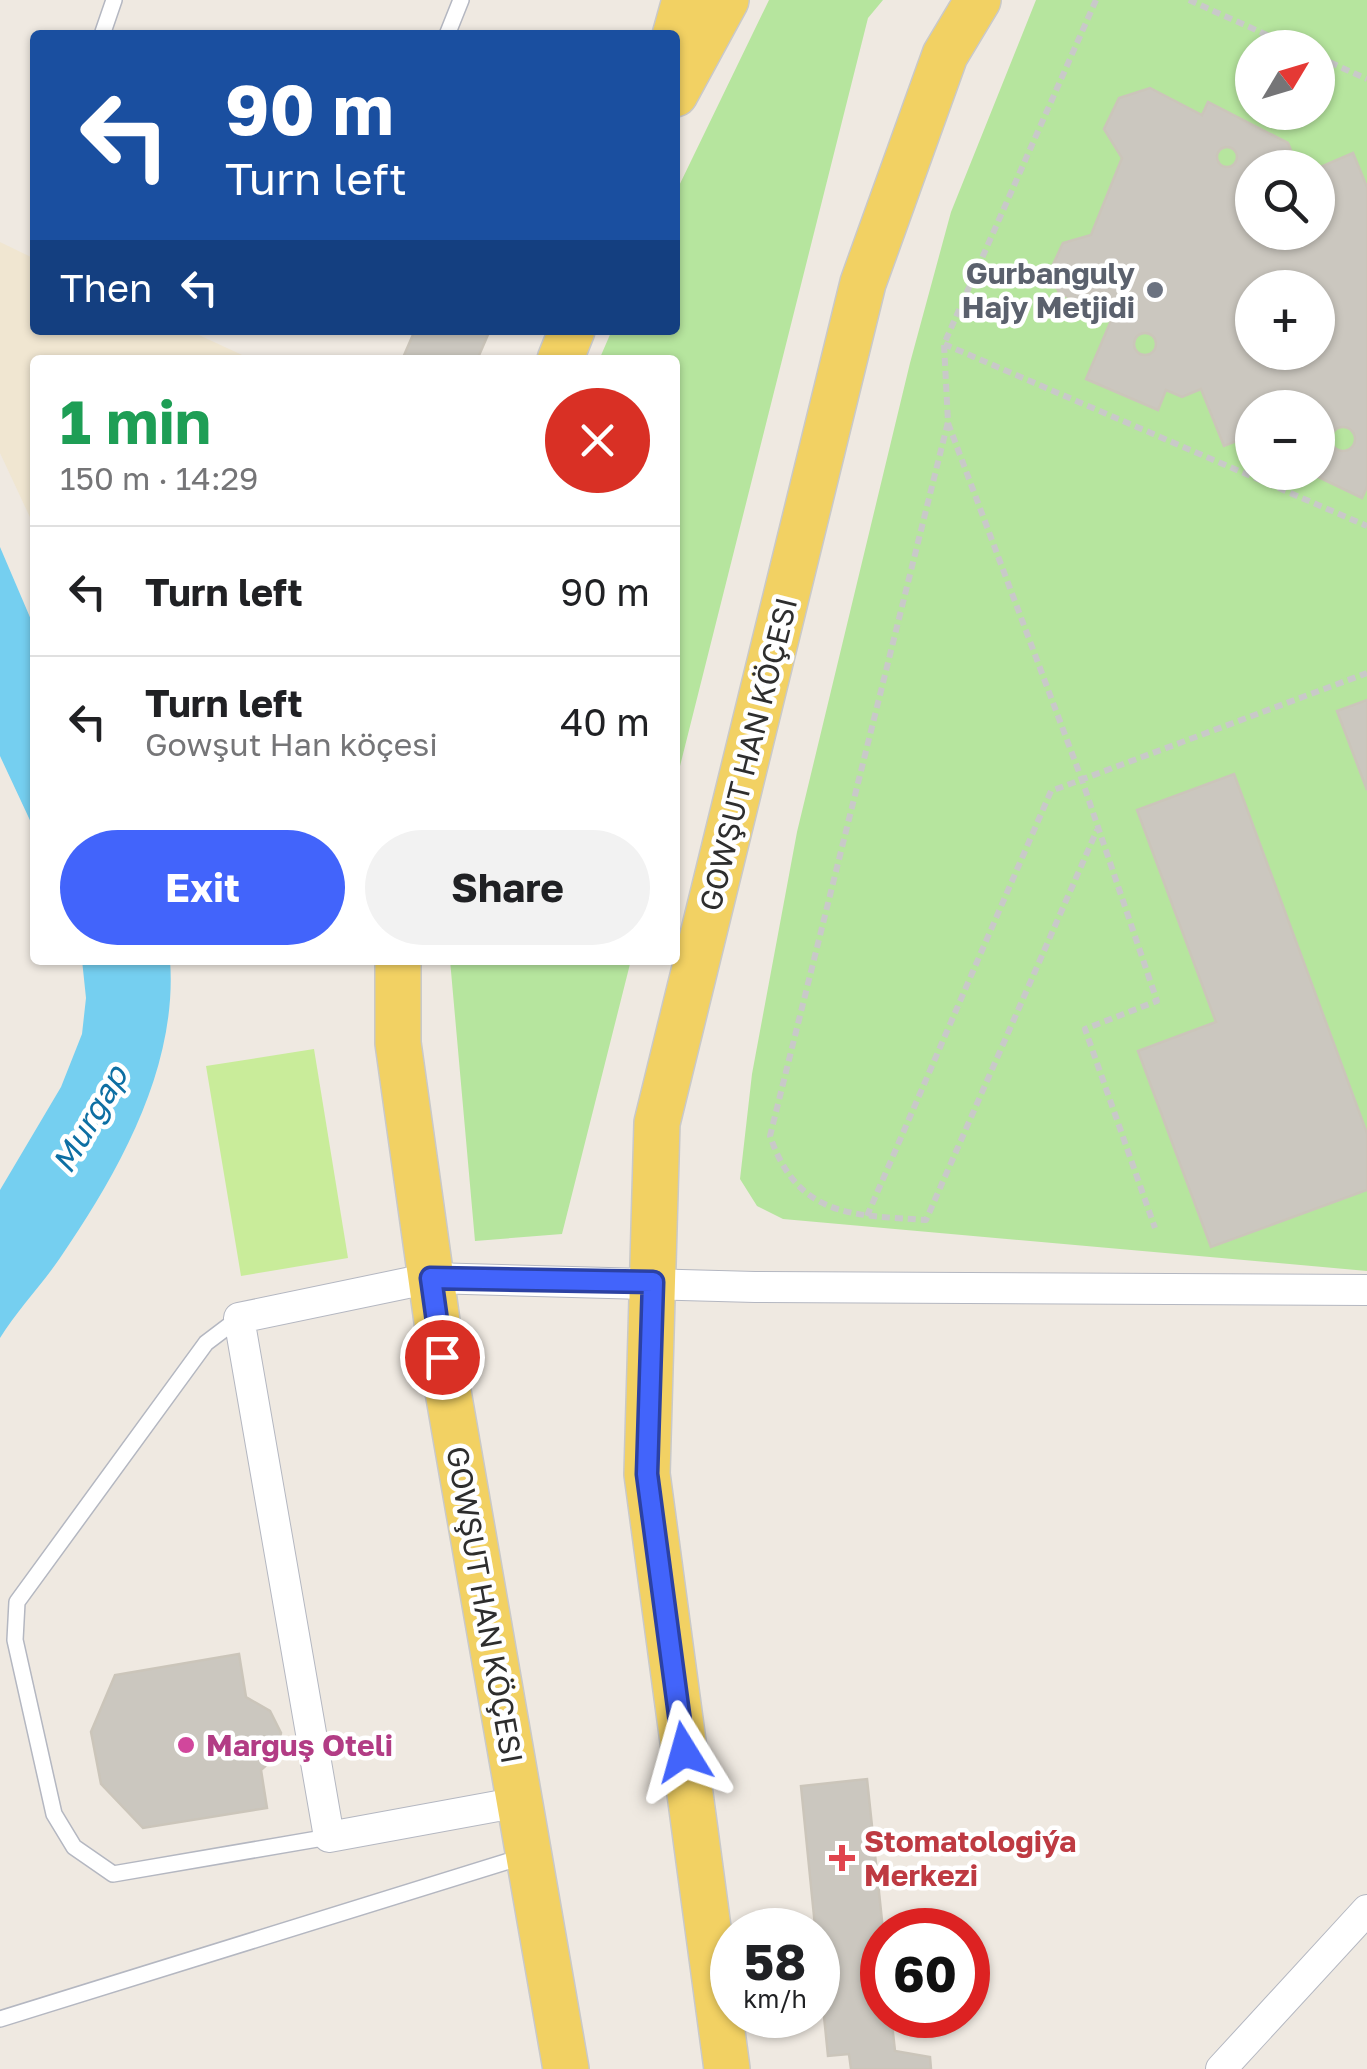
<!DOCTYPE html>
<html lang="en">
<head>
<meta charset="utf-8">
<style>
  :root { --surface:#fff; --page:#f2f2f2; --text:#202124; --muted:#757577; --line:#e0e0e0; --accent:#4264fb }
  body { margin:0; font-family:"Golos Text",sans-serif; background:var(--page); color:var(--text); height:100vh; display:flex; flex-direction:column; font-size:38px; white-space:nowrap }
  * { box-sizing:border-box; margin:0 }
  p { font-size:32px; color:var(--muted) }
  .icon { flex:none; width:55px; height:55px; fill:none; stroke:currentColor; stroke-width:2; stroke-linecap:round; stroke-linejoin:round }
  .map { position:relative; flex:1; overflow:hidden }
  .drawer { position:absolute; left:30px; top:355px; width:650px; height:610px; display:flex; flex-direction:column; background:var(--surface); border-radius:10px; box-shadow:0 2px 8px #0004 }
  .drawer>* { flex:none }
  .guide { position:absolute; left:30px; top:30px; width:650px; height:305px; border-radius:10px; box-shadow:0 2px 8px #0004; background:#1a4fa0; color:#fff; overflow:hidden }
  .needle { width:65px; rotate:52deg }
  .tools { position:absolute; left:1235px; top:30px; display:grid; gap:20px }
  .tools a { display:grid; place-items:center; width:100px; height:100px; border-radius:50%; background:var(--surface); box-shadow:0 2px 8px #0004; font-size:50px }
  .speed { position:absolute; left:710px; top:1908px; display:flex; gap:20px; font-size:50px; font-weight:700; text-align:center }
  .speed>* { display:grid; place-content:center; width:130px; height:130px; border-radius:50%; background:var(--surface); box-shadow:0 2px 8px #0004; line-height:1 }
  .speed small { font-size:25px; font-weight:400 }
  .speed .limit { border:15px solid #d22; background:#fff; color:#111 }
  .pin { position:absolute; display:grid; place-items:center; width:85px; height:85px; color:#fff; margin:-42px; border:5px solid #fff; border-radius:50%; box-shadow:0 2px 10px #0007 }
  .me { position:absolute; width:110px; margin:-55px; rotate:352deg; stroke-linejoin:round; filter:drop-shadow(0 0 8px #0008) }
  .turn { display:flex; align-items:center; gap:35px; height:210px; padding:0 30px; font-size:45px }
  .turn .icon { width:130px; height:130px; stroke-width:2.5 }
  .turn b { display:block; font-size:70px; line-height:85px }
  .then { display:flex; align-items:center; height:95px; padding:0 30px; background:#0003; gap:20px; font-size:38px }
  .round { display:grid; place-items:center; flex:none; width:105px; height:105px; border-radius:52px; background:var(--page) }
  .overview { display:flex; align-items:center; justify-content:space-between; height:170px; padding:0 30px }
  h1 { font-size:60px; font-weight:700; line-height:75px; color:#1e9e55 }
  .action { display:flex; gap:20px; margin-top:auto; padding:20px 30px }
  .action a { flex:1; height:115px; border-radius:60px; background:var(--accent); color:#fff; font-size:40px; font-weight:700; line-height:115px; text-align:center }
  .action a+a { background:var(--page); color:var(--text) }
  ul { padding:0; list-style:none }
  li { display:flex; align-items:center; gap:30px; height:130px; padding:0 30px; border-top:2px solid var(--line) }
  li div { flex:1 }
  li b { display:block; font-size:38px }
  li em { font-style:normal }
  .map>svg:first-child { display:block }
  .education { fill:#f0e6d1 }
  .green { fill:#b6e59e; fill-rule:evenodd }
  .pitch { fill:#c9ec9a }
  .water { fill:#75cff0 }
  .building { fill:#cbc7bf; stroke:#cbc5ba; stroke-width:2.5; fill-rule:evenodd }
  .lines { fill:none; stroke-linecap:round; stroke-linejoin:round }
  .lane-casing { stroke:#b4b7c1; stroke-width:18 }
  .street-casing { stroke:#b4b7c1; stroke-width:32 }
  .primary-casing { stroke:#c9c9c9; stroke-width:48 }
  .path { stroke:#c9c9c9; stroke-width:6; stroke-dasharray:8 5; stroke-linecap:butt }
  .lane { stroke:#fff; stroke-width:15 }
  .street { stroke:#fff; stroke-width:30 }
  .primary { stroke:#f2d163; stroke-width:45 }
  .route-casing { stroke:#2b41a3; stroke-width:25 }
  .route { stroke:#4264fb; stroke-width:18 }
  .worship-dot { fill:#6b7280; stroke:#fff; stroke-width:4 }
  .hotel-dot { fill:#d1479c; stroke:#fff; stroke-width:4 }
  .health-dot { fill:#e0444e; stroke:#fff; stroke-width:4 }
  .labels { text-anchor:middle; dominant-baseline:central; stroke-width:9; stroke-linejoin:round; paint-order:stroke }
  .worship-label { font-size:30px; font-weight:bold; fill:#5b616d; stroke:#fff; text-anchor:end }
  .street-label { font-size:30px; fill:#2e2e2e; stroke:#fff }
  .hotel-label { font-size:30px; font-weight:bold; fill:#b23c85; stroke:#fff; text-anchor:start }
  .health-label { font-size:30px; font-weight:bold; fill:#be3a42; stroke:#fff; text-anchor:start }
  .water-label { font-size:32px; font-style:italic; fill:#0d6fa3; stroke:#fff }
</style>
</head>
<body>
<div class="map">
<svg width="1367" height="2069" viewBox="0 0 1367 2069">
  <rect width="100%" height="100%" fill="#efe9e1"/>
  <!-- education -->
  <path class="education" d="M0,242L35,259V330H188L253,360H35V528L0,453Z"/>
  <!-- green -->
  <path class="green" d="M769,0H883L868,18L675,786V360H599L612,330H675V194Z
    M1036,0H1367V1271L783,1219L757,1206L740,1179L752,1074L797,832L910,363L951,212ZM1252,48H1318V112H1252ZM1252,168H1318V232H1252ZM1252,288H1318V352H1252ZM1252,408H1318V472H1252Z
    M450,960H631L562,1234L475,1241Z"/>
  <!-- pitch -->
  <path class="pitch" d="M314,1049L348,1258L241,1276L206,1066Z"/>
  <!-- water -->
  <path class="water" d="M0,547L35,629V831L0,756Z
    M82,960H170C178,1067 119,1172 60,1258C41,1286 18,1309 0,1338V1190L61,1087L82,1034L86,998Z"/>
  <!-- building -->
  <path class="building" d="M1150,88L1202,115L1208,102L1288,143L1298,168H1252V232H1318V168L1353,153L1367,187V487L1362,498L1308,472H1318V408H1252V435L1224,446L1201,389L1182,397L1166,390L1158,410L1086,379L1113,316L1059,293L1050,271L1063,243L1091,235L1122,158L1104,129L1119,98ZM1252,288H1318V352H1252Z
    M1217 157a10 10 0 1 1 20 0a10 10 0 1 1-20 0Z
    M415,330H490L477,360H402Z
    M1134 344a11 11 0 1 1 22 0a11 11 0 1 1-22 0Z
    M1331 439a12 12 0 1 1 24 0a12 12 0 1 1-24 0Z
    M1367,700V790L1337,711Z
    M1234,774L1367,1133V1190L1211,1247L1138,1051L1216,1022L1137,810Z
    M239,1654L246,1697L270,1711L281,1733L275,1757L261,1770L267,1808L143,1828L101,1784L91,1732L115,1675Z
    M867,1779L883,1930L882,2015H891L895,2051L930,2057L931,2069H851L849,2054L828,2056L801,1786Z"/>
  <g class="lines">
    <defs>
      <path id="lane" d="M102,35L114,0
        M447,35L461,0
        M239,1318L206,1343L17,1602L15,1640L54,1814L74,1847L113,1874L329,1837
        M0,2019L525,1856"/>
      <path id="street" d="M520,1802L329,1837L239,1318L431,1278L755,1287L1367,1290
        M1221,2069L1367,1910"/>
      <path id="primary" d="M675,36L685,0
        M675,94L726,0
        M560,360L572,330
        M398,960V1043L442,1357L566,2069
        M727,2069L647,1474L657,1123L863,283L945,55L978,0"/>
    </defs>
    <!-- lane casing -->
    <use href="#lane" class="lane-casing"/>
    <!-- street casing -->
    <use href="#street" class="street-casing"/>
    <!-- primary casing -->
    <use href="#primary" class="primary-casing"/>
    <!-- path -->
    <path class="path" d="M1096,0L944,344L948,422L770,1136C798,1217 851,1215 926,1220L1097,830
      M1189,0L1296,48
      M1318,57L1367,79
      M944,344L1367,526
      M948,423L1082,780L1157,1001L1085,1029L1155,1228
      M867,1216L1051,791L1367,673"/>
    <!-- lane -->
    <use href="#lane" class="lane"/>
    <!-- street -->
    <use href="#street" class="street"/>
    <!-- primary -->
    <use href="#primary" class="primary"/>
  </g>
  <g class="lines">
    <defs>
      <path id="route" d="M442,1357L431,1278L653,1282L647,1474L684,1752"/>
    </defs>
    <!-- route casing -->
    <use href="#route" class="route-casing"/>
    <!-- route -->
    <use href="#route" class="route"/>
  </g>
  <!-- markers -->
  <circle class="worship-dot" cx="1155" cy="290" r="10"/>
  <circle class="hotel-dot" cx="186" cy="1745" r="10"/>
  <path class="health-dot" d="M837 1843h10v10h10v10h-10v10h-10v-10h-10v-10h10z"/>
  <g class="labels">
    <!-- worship labels -->
    <g class="worship-label">
      <text x="1135" y="273">Gurbanguly<tspan x="1135" dy="34">Hajy Metjidi</tspan></text>
    </g>
    <!-- street labels -->
    <g class="street-label">
      <text transform="translate(748 754) rotate(-76)">GOWŞUT HAN KÖÇESI</text>
      <text transform="translate(485 1605) rotate(80)">GOWŞUT HAN KÖÇESI</text>
    </g>
    <!-- hotel labels -->
    <g class="hotel-label">
      <text x="206" y="1745">Marguş Oteli</text>
    </g>
    <!-- health labels -->
    <g class="health-label">
      <text x="864" y="1841">Stomatologiýa<tspan x="864" dy="34">Merkezi</tspan></text>
    </g>
    <!-- water labels -->
    <g class="water-label">
      <text transform="translate(89 1119) rotate(-60)">Murgap</text>
    </g>
  </g>
</svg>
<div class="tools">
<a><svg class="needle" viewBox="-14 -14 28 28"><path d="M0-13l5 13h-10z" fill="#e53935"/><path d="M0 13l5-13h-10z" fill="#757577"/></svg></a>
<a><svg class="icon" aria-label="search" viewBox="0 0 24 24"><circle cx="10" cy="10" r="6"/><path d="M15 15l6 6"/></svg></a>
<a>+</a>
<a>−</a>
</div>
<div class="speed"><div>58<small>km/h</small></div><div class="limit">60</div></div>
<div class="pin" style="left:442px;top:1357px;background:#d93025"><svg class="icon" aria-label="arrive" viewBox="0 0 24 24"><path d="M6 21V4h12l-3 4 3 4H6"/></svg></div>
<svg class="me" style="left:684px;top:1752px" viewBox="-20 -20 40 40"><path d="M0-17L14 15 0 8-14 15z" fill="#4264fb" stroke="#fff" stroke-width="4"/></svg>
<div class="guide">
<div class="turn"><svg class="icon" aria-label="left" viewBox="0 0 24 24"><path d="M17 20v-9H6M10 6l-5 5 5 5"/></svg><div><b>90 m</b>Turn left</div></div>
<div class="then">Then<svg class="icon" aria-label="left" viewBox="0 0 24 24"><path d="M17 20v-9H6M10 6l-5 5 5 5"/></svg></div>
</div>
<section class="drawer">
<div class="overview"><div><h1>1 min</h1><p>150 m · 14:29</p></div><a class="round" style="background:#d93025;color:#fff"><svg class="icon" aria-label="close" viewBox="0 0 24 24"><path d="M6 6l12 12M18 6L6 18"/></svg></a></div>
<ul>
<li><svg class="icon" aria-label="left" viewBox="0 0 24 24"><path d="M17 20v-9H6M10 6l-5 5 5 5"/></svg><div><b>Turn left</b></div><em>90 m</em></li>
<li><svg class="icon" aria-label="left" viewBox="0 0 24 24"><path d="M17 20v-9H6M10 6l-5 5 5 5"/></svg><div><b>Turn left</b><p>Gowşut Han köçesi</p></div><em>40 m</em></li>
</ul>
<div class="action"><a>Exit</a><a>Share</a></div>
</section>
</div>
</body>
</html>
